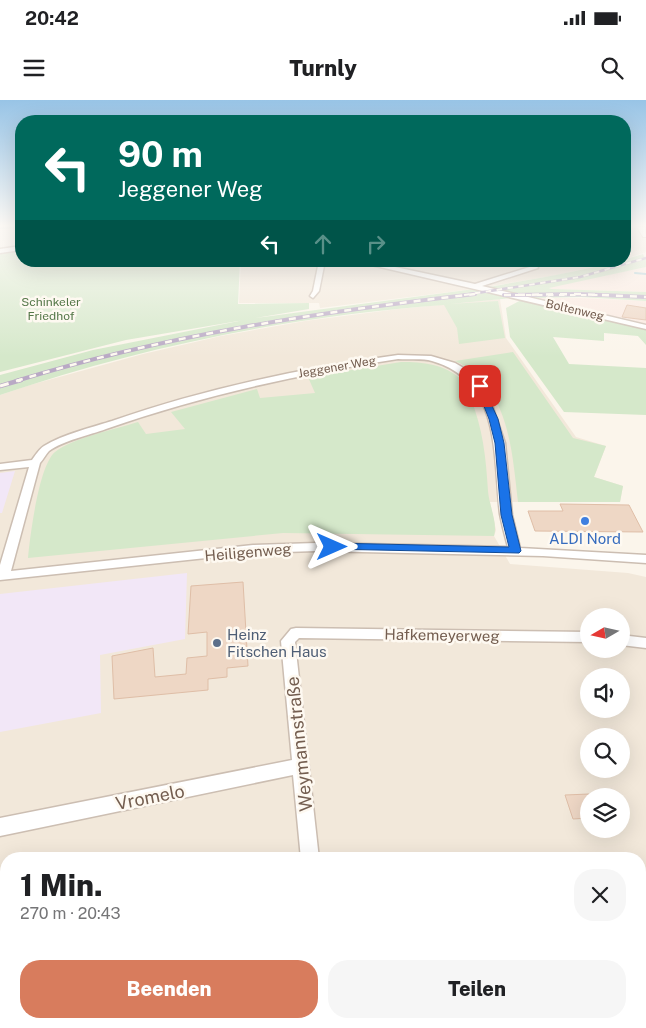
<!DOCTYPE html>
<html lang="de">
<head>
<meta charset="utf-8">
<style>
  :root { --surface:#fff; --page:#f6f6f6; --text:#202124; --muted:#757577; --accent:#d87c5d }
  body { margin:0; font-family:"Public Sans",sans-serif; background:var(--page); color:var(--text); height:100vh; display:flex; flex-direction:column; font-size:19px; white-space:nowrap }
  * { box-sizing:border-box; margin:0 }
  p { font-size:16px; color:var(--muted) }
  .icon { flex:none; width:28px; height:28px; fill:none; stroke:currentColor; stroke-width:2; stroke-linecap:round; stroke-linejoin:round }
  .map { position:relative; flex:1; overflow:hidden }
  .side { position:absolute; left:0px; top:752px; width:646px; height:176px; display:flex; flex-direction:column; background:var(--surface); border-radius:20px 20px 0 0; box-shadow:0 5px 20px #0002 }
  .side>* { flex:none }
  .hud { position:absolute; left:15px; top:15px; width:616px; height:152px; border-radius:20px; box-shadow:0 5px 20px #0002; background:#00695c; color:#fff; overflow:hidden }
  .needle { width:32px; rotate:261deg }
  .buttons { position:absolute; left:580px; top:508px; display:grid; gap:10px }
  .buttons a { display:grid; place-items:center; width:50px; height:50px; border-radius:50%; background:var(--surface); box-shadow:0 5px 20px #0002; font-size:25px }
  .pin { position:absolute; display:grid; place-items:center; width:42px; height:42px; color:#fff; margin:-21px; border-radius:10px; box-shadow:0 2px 8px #0006 }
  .me { position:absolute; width:55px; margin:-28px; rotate:90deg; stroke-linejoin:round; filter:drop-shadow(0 0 4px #0008) }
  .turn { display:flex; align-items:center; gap:18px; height:105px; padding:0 20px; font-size:22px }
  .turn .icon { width:65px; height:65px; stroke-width:2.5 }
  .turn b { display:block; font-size:35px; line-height:42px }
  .lanes { display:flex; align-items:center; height:48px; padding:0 20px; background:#0003; justify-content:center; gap:25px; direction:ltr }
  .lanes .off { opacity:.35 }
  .round { display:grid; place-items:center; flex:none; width:52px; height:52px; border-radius:20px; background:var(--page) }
  .overview { display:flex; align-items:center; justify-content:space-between; height:85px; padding:0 20px }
  h1 { font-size:30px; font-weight:800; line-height:38px }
  .action { display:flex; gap:10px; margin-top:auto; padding:10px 20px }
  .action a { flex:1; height:58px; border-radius:20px; background:var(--accent); color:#fff; font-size:20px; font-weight:800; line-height:58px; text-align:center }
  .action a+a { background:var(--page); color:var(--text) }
  .status { display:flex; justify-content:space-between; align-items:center; height:35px; padding:0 25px; background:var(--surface); direction:ltr }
  .status svg { height:14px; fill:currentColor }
  header { display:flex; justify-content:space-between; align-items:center; height:65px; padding:0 20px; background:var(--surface); font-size:22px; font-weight:800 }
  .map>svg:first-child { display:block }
  .residential { fill:#f2e8da; fill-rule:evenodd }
  .commercial { fill:#fae9e0 }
  .education { fill:#f2e7f7 }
  .green { fill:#d5e8ca }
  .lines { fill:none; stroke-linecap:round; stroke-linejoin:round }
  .stream { stroke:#a8ccd4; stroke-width:2 }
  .building { fill:#eed7c5; stroke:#dfbea7 }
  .street-casing { stroke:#ccbeb2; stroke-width:3 }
  .secondary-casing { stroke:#cfbeaf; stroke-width:2 }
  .street { fill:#fff; fill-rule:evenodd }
  .secondary { fill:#fff; fill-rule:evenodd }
  .rail-far2-casing { stroke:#b9a9c5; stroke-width:2.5 }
  .rail-far1-casing { stroke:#b9a9c5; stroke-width:4 }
  .rail-casing { stroke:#b9a9c5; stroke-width:4.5 }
  .rail-far2 { stroke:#fef9f1; stroke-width:2; stroke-dasharray:5.5; stroke-linecap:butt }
  .rail-far1 { stroke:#fef9f1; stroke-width:2.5; stroke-dasharray:7; stroke-linecap:butt }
  .rail { stroke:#fef9f1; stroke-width:3; stroke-dasharray:9; stroke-linecap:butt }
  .route { fill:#1a73e8; stroke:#114b97 }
  .shop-dot { fill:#3f7fe0; stroke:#fef9f1; stroke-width:2 }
  .service-dot { fill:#5c6f8a; stroke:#fef9f1; stroke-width:2 }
  .labels { text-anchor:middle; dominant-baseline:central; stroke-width:5; stroke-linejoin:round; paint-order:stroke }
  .far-park-label { font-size:12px; fill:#557849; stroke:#fef9f1 }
  .far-street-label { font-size:12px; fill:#745e50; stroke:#fef9f1 }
  .shop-label { font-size:15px; fill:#366cbe; stroke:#fef9f1 }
  .street-label { font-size:15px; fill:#745e50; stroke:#fef9f1 }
  .service-label { font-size:15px; fill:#4e5e75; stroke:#fef9f1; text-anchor:start }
  .near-street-label { font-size:18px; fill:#745e50; stroke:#fef9f1 }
</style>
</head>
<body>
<div class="status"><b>20:42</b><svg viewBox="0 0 49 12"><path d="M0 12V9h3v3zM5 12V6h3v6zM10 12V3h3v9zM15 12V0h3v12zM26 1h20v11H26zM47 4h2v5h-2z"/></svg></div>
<header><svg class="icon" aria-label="menu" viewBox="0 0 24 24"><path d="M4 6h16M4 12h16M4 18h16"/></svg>Turnly<svg class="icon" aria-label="search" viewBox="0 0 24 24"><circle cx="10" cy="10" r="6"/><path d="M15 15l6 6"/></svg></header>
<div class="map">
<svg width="646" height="928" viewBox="0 0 646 928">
  <rect width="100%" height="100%" fill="#fbf5eb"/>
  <!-- residential -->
  <path class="residential" d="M625,127H646V152L625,159Z
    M241,161H618L558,175L474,189L320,208L319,203H239Z
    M500,199L506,238L576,337L606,346L594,377L623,386L620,402H490L496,430L494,436L510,464L628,473L646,477V928H0V295L30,285L143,254L221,236L305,221L398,209ZM589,516H621V549H589ZM589,576H621V609H589ZM589,636H621V669H589ZM589,696H621V729H589ZM6,759H640V922H6Z"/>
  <!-- commercial -->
  <path class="commercial" d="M646,167V192L552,189L549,187Z
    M536,198H581L646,201V224Z"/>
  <!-- education -->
  <path class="education" d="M15,371L2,413H0V373Z
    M187,473L185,539L100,555L101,613L0,632V494Z"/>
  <!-- green -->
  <path class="green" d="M21,149V161H240L238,204L309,203V209L126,240L0,272V152Z
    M643,154L646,160V167L549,188L552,189L646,192V201L581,197L534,198L488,187C541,178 594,169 643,154Z
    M474,189L513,198L450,204L498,201L505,238L459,244L457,228L444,205C297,215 139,247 0,295V275L93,250L249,219Z
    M523,199L646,230V245L638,236L604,233V241L553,237L569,264L646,268V315L564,312L510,237L506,208Z
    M513,252L573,338L606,346L594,377L623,386L620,402H518C512,351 509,285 455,261Z
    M401,262C423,262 445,264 462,280C467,284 468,291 470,297C483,328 486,358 488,391C489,405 498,423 494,436L283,433L28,458C30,436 39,365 55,352C72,338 116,329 138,322L146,334L185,329L171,312L257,289L260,298L315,293L308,277Z"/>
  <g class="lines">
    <!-- stream -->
    <path class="stream" d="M0,128L21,127
      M635,173L646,174"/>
  </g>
  <!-- building -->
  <path class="building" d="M627,205L646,208V220L622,217Z
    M560,404L629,405L643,432L535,431L528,411H563Z
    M243,482L248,566L227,568V577L208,579V590L114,599L112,556L153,548L155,577L186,574L187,558L207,556V532L188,534L191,486Z
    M589,694V718L573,719L565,695Z"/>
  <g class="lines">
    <defs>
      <path id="street" d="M21,146V150L0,153V149Z
        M319,161H325L319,191L313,198L310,196L313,191Z
        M354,161H367L475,184L536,165L538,168L482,186L646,225V229Z
        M398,255L431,256L455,263L467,270L483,287L490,299L505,343L512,415L520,448L646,455V463L543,456L316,451L253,453L0,480V465L29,367L0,370V364L32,360C35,356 39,349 44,346C64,334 90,328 112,321C204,289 302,268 398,255ZM398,259C409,260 422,258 432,261C502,281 493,357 500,414C502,425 505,436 508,447L316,443L253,445L11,471L40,363C43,360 46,354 49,351C62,341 90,335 106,329C200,296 299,274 398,259Z
        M296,528L589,532V542L299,538L295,542L319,759H301L293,675L0,736V718L292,660L281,541L291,529Z
        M621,535L646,538V548L621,545Z
        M316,922H338V928H316Z"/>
      <path id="secondary" d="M637,127H645L646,137H643Z"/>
    </defs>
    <!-- street casing -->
    <use href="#street" class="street-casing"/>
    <!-- secondary casing -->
    <use href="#secondary" class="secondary-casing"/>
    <!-- street -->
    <use href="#street" class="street"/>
    <!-- secondary -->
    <use href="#secondary" class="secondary"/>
    <defs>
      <path id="rail-far2" d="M464,195L580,177L646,158
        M504,195H606"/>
      <path id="rail-far1" d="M504,195L579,194L646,197
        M16,281C166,235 320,212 475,194"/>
      <path id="rail" d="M0,286L21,280"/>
    </defs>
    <!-- rail-far2 casing -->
    <use href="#rail-far2" class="rail-far2-casing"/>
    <!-- rail-far1 casing -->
    <use href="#rail-far1" class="rail-far1-casing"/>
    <!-- rail casing -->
    <use href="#rail" class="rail-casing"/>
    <!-- rail-far2 -->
    <use href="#rail-far2" class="rail-far2"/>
    <!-- rail-far1 -->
    <use href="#rail-far1" class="rail-far1"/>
    <!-- rail -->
    <use href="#rail" class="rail"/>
  </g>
  <!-- sky -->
  <linearGradient id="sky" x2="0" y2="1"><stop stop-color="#98c4e6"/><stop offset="0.49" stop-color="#fdfaf6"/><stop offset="1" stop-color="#fdfaf6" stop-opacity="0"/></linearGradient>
  <rect width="646" height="257" fill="url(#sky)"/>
  <!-- route -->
  <path class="route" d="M480,284L483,286L498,319L504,343L512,415L521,451L519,453L329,449L327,447L329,444L332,443L509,447L501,415L495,343L489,319L476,286Z"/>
  <!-- markers -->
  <circle class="shop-dot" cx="585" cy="421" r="5"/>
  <circle class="service-dot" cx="217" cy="543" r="5"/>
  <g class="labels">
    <!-- far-park labels -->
    <g class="far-park-label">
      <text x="51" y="202">Schinkeler<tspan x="51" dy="14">Friedhof</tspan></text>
    </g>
    <!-- far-street labels -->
    <g class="far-street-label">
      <text transform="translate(575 210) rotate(13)">Boltenweg</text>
      <text transform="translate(337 267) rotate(-10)">Jeggener Weg</text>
    </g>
    <!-- shop labels -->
    <g class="shop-label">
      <text x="585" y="438">ALDI Nord</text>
    </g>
    <!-- street labels -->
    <g class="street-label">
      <text transform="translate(248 452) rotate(-5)">Heiligenweg</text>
      <text transform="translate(442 535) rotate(1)">Hafkemeyerweg</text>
    </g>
    <!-- service labels -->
    <g class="service-label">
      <text x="227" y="534">Heinz<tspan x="227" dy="17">Fitschen Haus</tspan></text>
    </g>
    <!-- near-street labels -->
    <g class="near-street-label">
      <text transform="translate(299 644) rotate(-96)">Weymannstraße</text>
      <text transform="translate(150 697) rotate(-11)">Vromelo</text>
    </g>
  </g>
</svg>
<div class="buttons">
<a><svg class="needle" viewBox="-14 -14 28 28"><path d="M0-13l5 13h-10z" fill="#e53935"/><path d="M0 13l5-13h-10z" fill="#757577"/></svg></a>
<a><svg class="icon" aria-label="sound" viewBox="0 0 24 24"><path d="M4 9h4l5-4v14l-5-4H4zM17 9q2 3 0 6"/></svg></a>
<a><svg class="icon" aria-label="search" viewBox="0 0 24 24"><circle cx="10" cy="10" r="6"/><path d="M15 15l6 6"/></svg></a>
<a><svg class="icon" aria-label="layers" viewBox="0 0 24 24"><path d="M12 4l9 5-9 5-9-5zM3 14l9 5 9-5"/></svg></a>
</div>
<div class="pin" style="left:480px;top:286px;background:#d93025"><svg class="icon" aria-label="arrive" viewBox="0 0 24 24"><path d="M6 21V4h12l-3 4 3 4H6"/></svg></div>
<svg class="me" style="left:332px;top:447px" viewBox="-20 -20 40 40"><path d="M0-17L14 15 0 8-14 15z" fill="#1a73e8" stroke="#fff" stroke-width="4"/></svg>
<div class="hud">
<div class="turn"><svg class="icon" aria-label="left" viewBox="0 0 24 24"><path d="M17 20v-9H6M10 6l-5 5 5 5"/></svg><div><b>90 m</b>Jeggener Weg</div></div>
<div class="lanes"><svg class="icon" aria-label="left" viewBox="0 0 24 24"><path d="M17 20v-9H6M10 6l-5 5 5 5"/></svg><svg class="icon off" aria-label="ahead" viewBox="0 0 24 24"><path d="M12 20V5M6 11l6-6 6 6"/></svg><svg class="icon off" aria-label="right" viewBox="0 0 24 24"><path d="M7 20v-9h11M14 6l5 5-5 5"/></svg></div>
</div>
<section class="side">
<div class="overview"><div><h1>1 Min.</h1><p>270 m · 20:43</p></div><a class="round"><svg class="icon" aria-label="close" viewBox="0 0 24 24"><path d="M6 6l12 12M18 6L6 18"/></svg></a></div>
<div class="action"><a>Beenden</a><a>Teilen</a></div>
</section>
</div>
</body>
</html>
